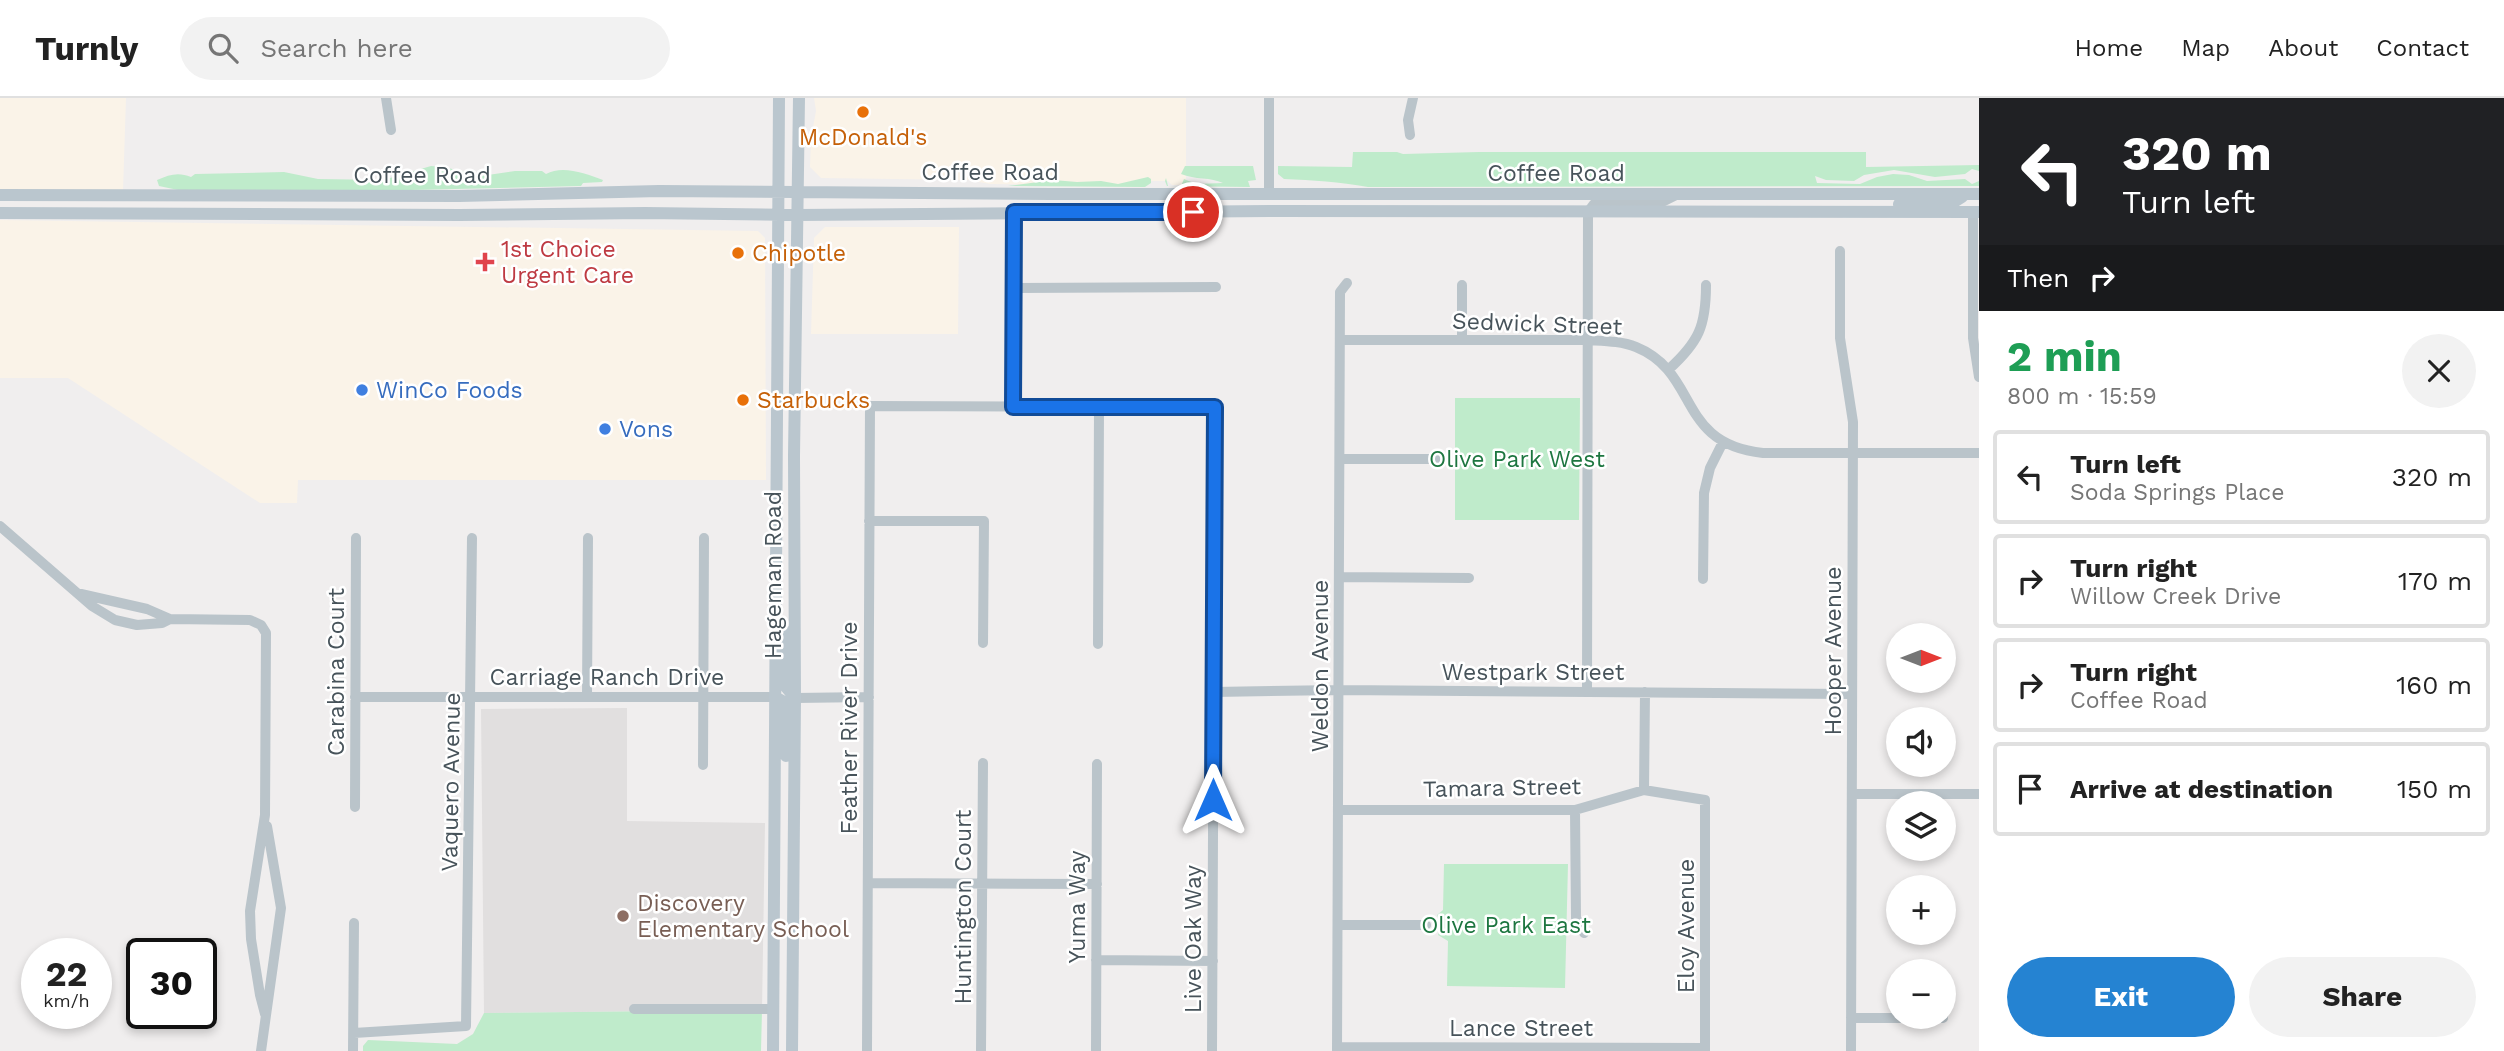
<!DOCTYPE html>
<html lang="en">
<head>
<meta charset="utf-8">
<style>
  :root { --surface:#fff; --page:#f2f2f2; --text:#222; --muted:#767676; --line:#e0e0e0; --accent:#2583d2 }
  body { margin:0; font-family:"Work Sans",sans-serif; background:var(--page); color:var(--text); height:100vh; display:flex; flex-direction:column; font-size:26px; white-space:nowrap }
  * { box-sizing:border-box; margin:0 }
  p { font-size:23px; color:var(--muted) }
  .icon { flex:none; width:38px; height:38px; fill:none; stroke:currentColor; stroke-width:2; stroke-linecap:round; stroke-linejoin:round }
  .map { position:relative; flex:1; overflow:hidden }
  .details { display:flex; flex-direction:column; background:var(--surface); width:525px }
  .details>* { flex:none }
  .top-card { background:#202124; color:#fff; overflow:hidden }
  .needle { width:46px; rotate:90deg }
  .tools { position:absolute; left:1886px; top:525px; display:grid; gap:14px }
  .tools a { display:grid; place-items:center; width:70px; height:70px; border-radius:50%; background:var(--surface); box-shadow:0 4px 10px #0003; font-size:35px }
  .speed { position:absolute; left:21px; top:840px; display:flex; gap:14px; font-size:35px; font-weight:700; text-align:center }
  .speed>* { display:grid; place-content:center; width:91px; height:91px; border-radius:50%; background:var(--surface); box-shadow:0 4px 10px #0003; line-height:1 }
  .speed small { font-size:18px; font-weight:400 }
  .speed .limit { border:4px solid #111; border-radius:10px; background:#fff; color:#111 }
  .pin { position:absolute; display:grid; place-items:center; width:60px; height:60px; color:#fff; margin:-30px; border:4px solid #fff; border-radius:50%; box-shadow:0 2px 7px #0007 }
  .me { position:absolute; width:77px; margin:-38px; rotate:0deg; stroke-linejoin:round; filter:drop-shadow(0 0 5px #0008) }
  .turn { display:flex; align-items:center; gap:24px; height:147px; padding:0 28px; font-size:32px }
  .turn .icon { width:91px; height:91px; stroke-width:2.5 }
  .turn b { display:block; font-size:49px; line-height:60px }
  .then { display:flex; align-items:center; height:66px; padding:0 28px; background:#0003; gap:14px; font-size:26px }
  .round { display:grid; place-items:center; flex:none; width:74px; height:74px; border-radius:37px; background:var(--page) }
  .overview { display:flex; align-items:center; justify-content:space-between; height:119px; padding:0 28px }
  h1 { font-size:42px; font-weight:700; line-height:52px; color:#1e9e55 }
  .button { display:flex; gap:14px; margin-top:auto; padding:14px 28px }
  .button a { flex:1; height:80px; border-radius:42px; background:var(--accent); color:#fff; font-size:28px; font-weight:700; line-height:80px; text-align:center }
  .button a+a { background:var(--page); color:var(--text) }
  ul { padding:0; list-style:none }
  li { display:flex; align-items:center; gap:21px; height:94px; margin:0 14px 10px; padding:0 14px; border:4px solid var(--line); border-radius:7px }
  li div { flex:1 }
  li b { display:block; font-size:26px }
  li em { font-style:normal }
  header { display:flex; align-items:center; gap:42px; box-sizing:border-box; height:98px; padding:0 35px; background:var(--surface); border-bottom:2px solid var(--line) }
  header strong { font-size:33px }
  nav { display:flex; gap:38px; margin-inline-start:auto; font-size:24px }
  .search { width:490px; height:63px; background:var(--page); display:flex; align-items:center; gap:18px; box-sizing:border-box; padding:0 24px; border-radius:38px; color:var(--muted); font-size:26px }
  main { display:flex; flex:1; min-height:0 }
  .map>svg:first-child { display:block }
  .commercial { fill:#faf3e8 }
  .education { fill:#e1dfdf }
  .green { fill:#bfebcb }
  .lines { fill:none; stroke-linecap:round; stroke-linejoin:round }
  .minor { stroke:#bac4ca; stroke-width:10 }
  .secondary { stroke:#bac6ce; stroke-width:12 }
  .route-casing { stroke:#114b97; stroke-width:18 }
  .route { stroke:#1a73e8; stroke-width:12 }
  .food-dot { fill:#e8710a; stroke:#fff; stroke-width:2.5 }
  .health-dot { fill:#e0444e; stroke:#fff; stroke-width:2.5 }
  .shop-dot { fill:#3f7fe0; stroke:#fff; stroke-width:2.5 }
  .education-dot { fill:#8d6e63; stroke:#fff; stroke-width:2.5 }
  .labels { text-anchor:middle; dominant-baseline:central; stroke-width:5; stroke-linejoin:round; paint-order:stroke }
  .food-label { font-size:23px; fill:#c56008; stroke:#fff; text-anchor:start }
  .street-label { font-size:23px; fill:#47535a; stroke:#fff }
  .health-label { font-size:23px; fill:#be3a42; stroke:#fff; text-anchor:start }
  .shop-label { font-size:23px; fill:#366cbe; stroke:#fff; text-anchor:start }
  .park-label { font-size:23px; fill:#1d7640; stroke:#fff }
  .education-label { font-size:23px; fill:#785e54; stroke:#fff; text-anchor:start }
</style>
</head>
<body>
<header>
<strong>Turnly</strong>
<div class="search"><svg class="icon" aria-label="search" viewBox="0 0 24 24"><circle cx="10" cy="10" r="6"/><path d="M15 15l6 6"/></svg>Search here</div>
<nav><a>Home</a><a>Map</a><a>About</a><a>Contact</a></nav>
</header>
<main>
<div class="map">
<svg width="1979" height="953" viewBox="0 0 1979 953">
  <rect width="100%" height="100%" fill="#f0eeee"/>
  <!-- commercial -->
  <path class="commercial" d="M0,0H126L123,93L0,92Z
    M814,0H1186V87H1172L1168,83H1148L1144,87L990,86L968,82L821,80L810,69L811,40L816,13Z
    M0,122L758,133L765,140L766,382H298L297,405H260L68,280H0Z
    M825,129H959L958,236H811L814,140Z"/>
  <!-- education -->
  <path class="education" d="M627,610V723L765,725L762,912L484,915L481,611Z"/>
  <!-- green -->
  <path class="green" d="M1353,54H1397L1403,56L1479,54H1866V69L1979,67V73L1972,71L1965,76L1935,79L1894,72L1864,77L1854,83L1826,82L1815,78L1817,85L1860,86L1877,79L1893,76L1909,77L1927,83L1965,81L1972,86L1979,83V88L1368,89C1339,84 1313,82 1284,81L1278,76V68L1352,69Z
    M431,68L444,69L481,78L515,73H542L546,76C562,67 585,75 603,82L602,84L583,85L581,88L411,92H178L159,88L157,82C170,76 179,74 191,79L195,76L284,74L318,81L383,82Z
    M1185,68H1253L1256,82L1248,83L1250,89L1167,88L1165,83L1166,80L1168,88H1181L1184,81L1196,86L1223,85C1211,79 1195,82 1181,76Z
    M1148,79L1151,81V85L1145,89L1008,88L1053,82L1077,84L1101,83L1118,86Z
    M1455,300H1580L1579,422H1455Z
    M1444,766H1568L1565,890L1447,888L1448,843L1438,837L1441,828L1437,817L1443,812Z
    M762,912L761,953H363V948L368,942L457,946L473,936L484,915Z"/>
  <g class="lines">
    <!-- minor -->
    <path class="minor" d="M386,0L391,32
      M1410,37L1408,22L1413,0
      M1269,95V0
      M1973,114V240L1979,279
      M1840,153V240L1853,324L1851,953
      M1014,190L1216,189
      M1340,242H1588C1604,243 1621,243 1636,249C1700,275 1676,346 1763,355H1979
      M1462,242V187
      M1668,272C1699,244 1706,228 1706,187
      M1013,309L1014,114
      M1340,361H1436
      M869,423H984L983,545
      M0,428L92,508L115,522L137,527L162,525L170,521
      M1339,479L1469,480
      M1703,481L1704,395L1710,370L1723,344
      M81,496L147,511L170,521L250,522L261,527L266,535L265,717L250,813L251,841L260,897L265,916
      M1098,546L1099,309
      M1214,594L1339,592L1852,596
      M1587,594L1588,114L1594,106L1601,105L1662,104L1676,97
      M355,599H775
      M587,599L588,440
      M795,600L869,599
      M703,667L704,440
      M1644,692L1645,594
      M1852,696H1979
      M355,709L356,440
      M1339,712H1575L1644,692L1705,702V953
      M1575,712L1576,820L1584,835
      M868,785L1097,786
      M1338,827H1426
      M1096,862L1213,863
      M634,911H774
      M1851,920H1943
      M354,935L466,928L472,440
      M1337,949L1705,950
      M261,953L281,810L267,728
      M353,953L354,825
      M867,953L870,308L1215,309L1212,953
      M981,953L983,665
      M1096,953L1097,666
      M1337,953L1340,194L1347,185"/>
    <!-- secondary -->
    <path class="secondary" d="M0,97L459,98L659,93L1051,96H1979
      M1899,106C1919,103 1950,113 1965,96
      M0,115L459,117L645,115L798,117L1269,113L1979,114
      M783,531L786,589L795,600
      M775,599L786,605V658
      M773,953L779,0
      M792,953L795,600L794,358L799,0"/>
  </g>
  <g class="lines">
    <defs>
      <path id="route" d="M1193,114H1014L1013,309H1215L1213,702"/>
    </defs>
    <!-- route casing -->
    <use href="#route" class="route-casing"/>
    <!-- route -->
    <use href="#route" class="route"/>
  </g>
  <!-- markers -->
  <g class="food-dot">
    <circle cx="863" cy="14" r="7"/>
    <circle cx="738" cy="155" r="7"/>
    <circle cx="743" cy="302" r="7"/>
  </g>
  <path class="health-dot" d="M481.5 153.5h7v7h7v7h-7v7h-7v-7h-7v-7h7z"/>
  <g class="shop-dot">
    <circle cx="362" cy="292" r="7"/>
    <circle cx="605" cy="331" r="7"/>
  </g>
  <circle class="education-dot" cx="623" cy="818" r="7"/>
  <g class="labels">
    <!-- food labels -->
    <g class="food-label">
      <text x="863" y="39" text-anchor="middle">McDonald's</text>
      <text x="752" y="155">Chipotle</text>
      <text x="757" y="302">Starbucks</text>
    </g>
    <!-- street labels -->
    <g class="street-label">
      <text x="990" y="74">Coffee Road</text>
      <text x="1556" y="75">Coffee Road</text>
      <text x="422" y="77">Coffee Road</text>
      <text transform="translate(1537 226) rotate(2)">Sedwick Street</text>
      <text transform="translate(773 477) rotate(-90)">Hageman Road</text>
      <text transform="translate(1833 553) rotate(-90)">Hooper Avenue</text>
      <text transform="translate(1320 568) rotate(-90)">Weldon Avenue</text>
      <text transform="translate(336 574) rotate(-90)">Carabina Court</text>
      <text x="1533" y="574">Westpark Street</text>
      <text x="607" y="579">Carriage Ranch Drive</text>
      <text transform="translate(849 630) rotate(-90)">Feather River Drive</text>
      <text transform="translate(451 684) rotate(-89)">Vaquero Avenue</text>
      <text transform="translate(1502 690) rotate(-1)">Tamara Street</text>
      <text transform="translate(963 809) rotate(-90)">Huntington Court</text>
      <text transform="translate(1077 809) rotate(-90)">Yuma Way</text>
      <text transform="translate(1686 828) rotate(-90)">Eloy Avenue</text>
      <text transform="translate(1193 841) rotate(-90)">Live Oak Way</text>
      <text x="1521" y="930">Lance Street</text>
    </g>
    <!-- health labels -->
    <g class="health-label">
      <text x="501" y="151">1st Choice<tspan x="501" dy="26">Urgent Care</tspan></text>
    </g>
    <!-- shop labels -->
    <g class="shop-label">
      <text x="376" y="292">WinCo Foods</text>
      <text x="619" y="331">Vons</text>
    </g>
    <!-- park labels -->
    <g class="park-label">
      <text x="1517" y="361">Olive Park West</text>
      <text x="1506" y="827">Olive Park East</text>
    </g>
    <!-- education labels -->
    <g class="education-label">
      <text x="637" y="805">Discovery<tspan x="637" dy="26">Elementary School</tspan></text>
    </g>
  </g>
</svg>
<div class="tools">
<a><svg class="needle" viewBox="-14 -14 28 28"><path d="M0-13l5 13h-10z" fill="#e53935"/><path d="M0 13l5-13h-10z" fill="#767676"/></svg></a>
<a><svg class="icon" aria-label="sound" viewBox="0 0 24 24"><path d="M4 9h4l5-4v14l-5-4H4zM17 9q2 3 0 6"/></svg></a>
<a><svg class="icon" aria-label="layers" viewBox="0 0 24 24"><path d="M12 4l9 5-9 5-9-5zM3 14l9 5 9-5"/></svg></a>
<a>+</a>
<a>−</a>
</div>
<div class="speed"><div>22<small>km/h</small></div><div class="limit">30</div></div>
<div class="pin" style="left:1193px;top:114px;background:#d93025"><svg class="icon" aria-label="arrive" viewBox="0 0 24 24"><path d="M6 21V4h12l-3 4 3 4H6"/></svg></div>
<svg class="me" style="left:1213px;top:702px" viewBox="-20 -20 40 40"><path d="M0-17L14 15 0 8-14 15z" fill="#1a73e8" stroke="#fff" stroke-width="4"/></svg>
</div>
<section class="details">
<div class="top-card">
<div class="turn"><svg class="icon" aria-label="left" viewBox="0 0 24 24"><path d="M17 20v-9H6M10 6l-5 5 5 5"/></svg><div><b>320 m</b>Turn left</div></div>
<div class="then">Then<svg class="icon" aria-label="right" viewBox="0 0 24 24"><path d="M7 20v-9h11M14 6l5 5-5 5"/></svg></div>
</div>
<div class="overview"><div><h1>2 min</h1><p>800 m · 15:59</p></div><a class="round"><svg class="icon" aria-label="close" viewBox="0 0 24 24"><path d="M6 6l12 12M18 6L6 18"/></svg></a></div>
<ul>
<li><svg class="icon" aria-label="left" viewBox="0 0 24 24"><path d="M17 20v-9H6M10 6l-5 5 5 5"/></svg><div><b>Turn left</b><p>Soda Springs Place</p></div><em>320 m</em></li>
<li><svg class="icon" aria-label="right" viewBox="0 0 24 24"><path d="M7 20v-9h11M14 6l5 5-5 5"/></svg><div><b>Turn right</b><p>Willow Creek Drive</p></div><em>170 m</em></li>
<li><svg class="icon" aria-label="right" viewBox="0 0 24 24"><path d="M7 20v-9h11M14 6l5 5-5 5"/></svg><div><b>Turn right</b><p>Coffee Road</p></div><em>160 m</em></li>
<li><svg class="icon" aria-label="arrive" viewBox="0 0 24 24"><path d="M6 21V4h12l-3 4 3 4H6"/></svg><div><b>Arrive at destination</b></div><em>150 m</em></li>
</ul>
<div class="button"><a>Exit</a><a>Share</a></div>
</section>
</main>
</body>
</html>
